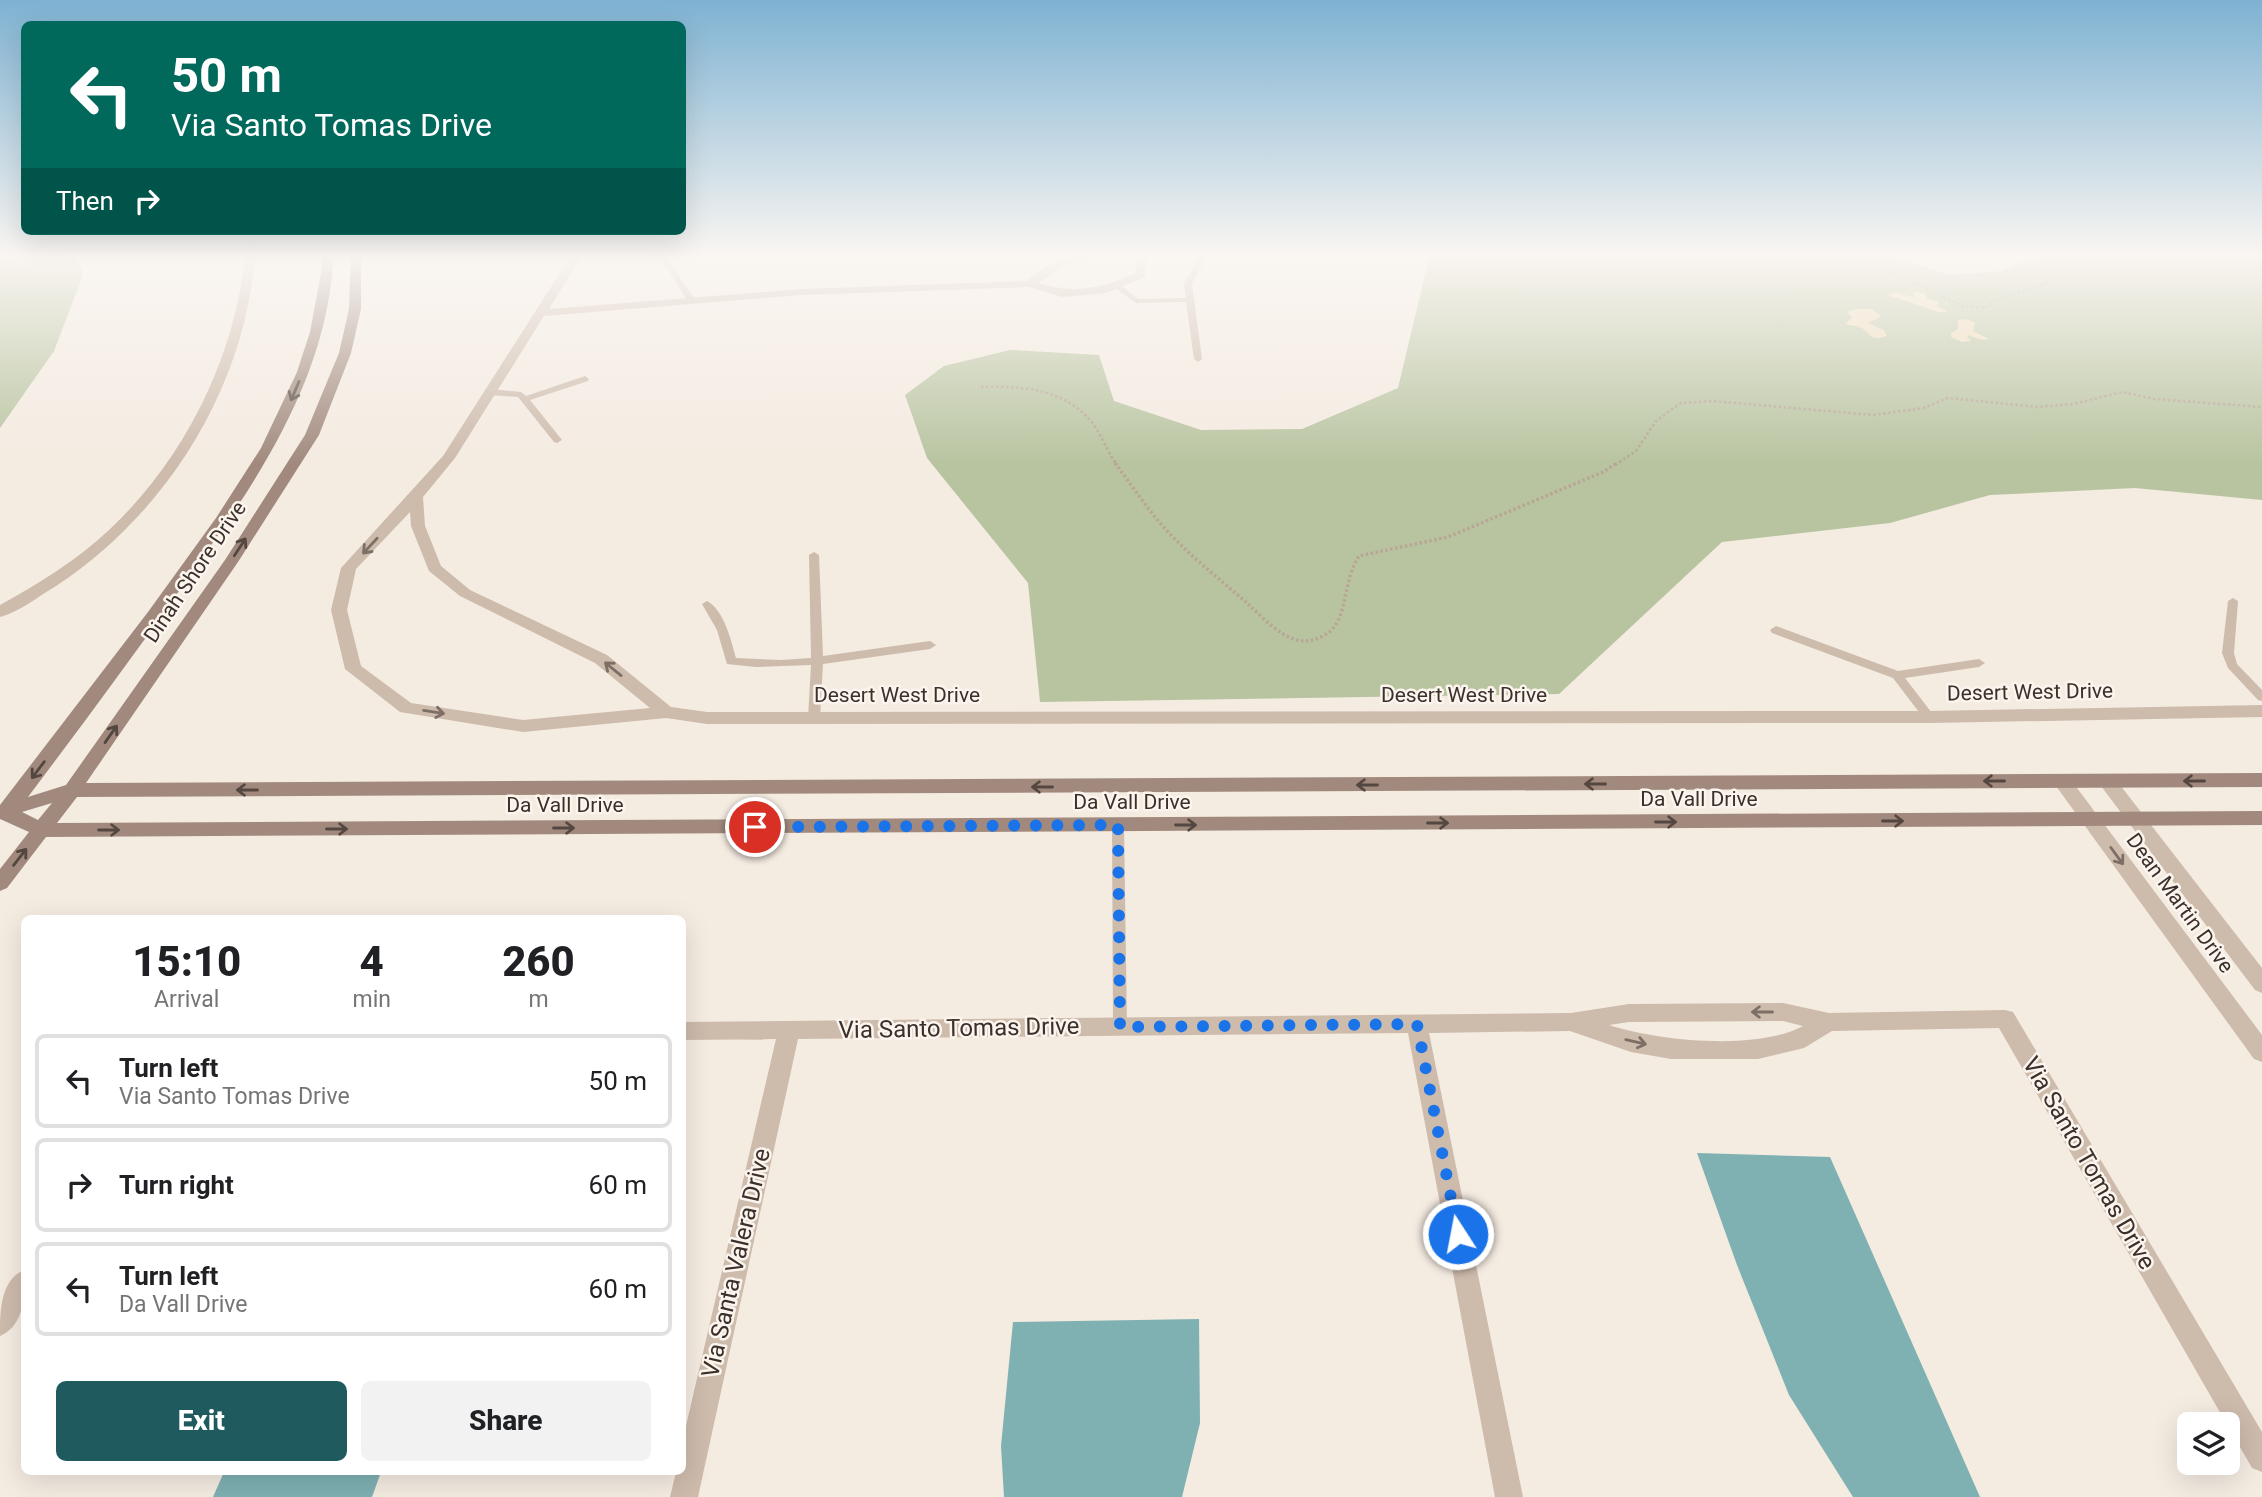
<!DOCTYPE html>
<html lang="en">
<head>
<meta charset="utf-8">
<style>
  :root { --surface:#fff; --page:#f2f2f2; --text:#202124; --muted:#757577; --line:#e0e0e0; --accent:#1f5a5e }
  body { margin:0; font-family:Roboto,sans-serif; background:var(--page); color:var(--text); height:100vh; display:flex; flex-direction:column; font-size:26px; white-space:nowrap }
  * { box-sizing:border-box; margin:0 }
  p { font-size:23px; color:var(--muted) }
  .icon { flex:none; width:38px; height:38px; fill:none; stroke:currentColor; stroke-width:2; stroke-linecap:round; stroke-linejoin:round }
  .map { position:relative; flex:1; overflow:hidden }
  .drawer { position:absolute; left:21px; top:915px; width:665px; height:560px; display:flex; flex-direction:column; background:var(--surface); border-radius:10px; box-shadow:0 7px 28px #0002 }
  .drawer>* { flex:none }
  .banner { position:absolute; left:21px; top:21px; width:665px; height:214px; border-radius:10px; box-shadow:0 7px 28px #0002; background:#00695c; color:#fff; overflow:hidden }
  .fabs { position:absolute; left:2177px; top:1412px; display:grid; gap:14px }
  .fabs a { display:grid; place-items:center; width:63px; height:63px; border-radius:10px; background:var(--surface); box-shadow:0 7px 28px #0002; font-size:35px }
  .pin { position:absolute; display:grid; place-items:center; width:60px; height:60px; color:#fff; margin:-30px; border:4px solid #fff; border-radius:50%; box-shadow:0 2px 7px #0007 }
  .me { position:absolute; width:77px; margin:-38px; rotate:349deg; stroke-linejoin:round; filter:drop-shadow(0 0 5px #0008) }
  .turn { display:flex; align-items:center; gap:24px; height:147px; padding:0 35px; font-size:32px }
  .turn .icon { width:91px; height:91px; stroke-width:2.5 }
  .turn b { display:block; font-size:49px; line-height:60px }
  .then { display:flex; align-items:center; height:66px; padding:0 35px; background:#0003; gap:14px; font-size:26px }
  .eta { display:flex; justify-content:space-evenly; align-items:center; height:119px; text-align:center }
  .eta b { font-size:42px; font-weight:800; line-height:49px }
  .cta { display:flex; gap:14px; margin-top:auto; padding:14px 35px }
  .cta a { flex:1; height:80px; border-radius:10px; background:var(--accent); color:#fff; font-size:28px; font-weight:800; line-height:80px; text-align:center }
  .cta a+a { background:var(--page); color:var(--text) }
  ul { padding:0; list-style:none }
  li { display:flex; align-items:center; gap:21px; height:94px; margin:0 14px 10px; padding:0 21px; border:4px solid var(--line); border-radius:10px }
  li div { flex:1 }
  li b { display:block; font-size:26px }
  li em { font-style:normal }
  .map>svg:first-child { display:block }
  .green { fill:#b8c4a0 }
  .sand { fill:#efdcb8 }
  .water { fill:#7fb0b2 }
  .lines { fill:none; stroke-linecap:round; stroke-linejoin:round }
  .path-far1 { stroke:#b9a596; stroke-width:2.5; stroke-dasharray:2.5 2.5; stroke-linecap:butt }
  .path { stroke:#b9a596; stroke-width:3.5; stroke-dasharray:2.5 2.5; stroke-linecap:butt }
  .lane { fill:#cdbbac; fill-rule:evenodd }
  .street { fill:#cdbbac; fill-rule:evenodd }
  .secondary { fill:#a18a7d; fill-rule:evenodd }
  .oneway { stroke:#544640 }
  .oneway2 { stroke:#7d6f65 }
  .route { stroke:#1a73e8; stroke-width:12; stroke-dasharray:0 21.6 }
  .labels { text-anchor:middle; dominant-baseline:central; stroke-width:5; stroke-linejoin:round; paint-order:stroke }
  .street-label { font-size:21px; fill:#3b302b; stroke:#fbf5ee }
  .near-street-label { font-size:24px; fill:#3b302b; stroke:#fbf5ee }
</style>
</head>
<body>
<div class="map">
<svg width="2262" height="1497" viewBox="0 0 2262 1497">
  <rect width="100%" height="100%" fill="#f4ebe1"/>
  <!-- green -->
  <path class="green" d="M0,254H76L83,275L54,351L0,428Z
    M1430,254H1885L1949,275L2002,271L2042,254H2262V500L2135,488L1990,495L1890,523L1722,542L1559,694L1040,702L1028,583L927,458L905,395L944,366L1010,350L1099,355L1114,401L1201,430L1302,429L1398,388Z"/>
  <!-- sand -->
  <path class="sand" d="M1913,292L1924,293L1928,299L1940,302L1937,306L1948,312H1938L1888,295L1896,293L1914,297Z
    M1858,309H1871L1880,315V317L1868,323L1884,330L1887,336C1870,341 1872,336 1862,328C1858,326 1849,325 1845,324L1852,318L1847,312Z
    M1967,319L1975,323L1973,331L1989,339L1982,340L1968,335L1967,337L1971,341L1962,342L1951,337V333L1958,329V320Z"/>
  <!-- water -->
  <path class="water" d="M1697,1153L1830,1157L1980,1497H1853L1789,1395L1737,1265Z
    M1199,1319L1200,1423L1182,1497H1004L1001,1446L1013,1322Z
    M224,1472H381L372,1497H213Z"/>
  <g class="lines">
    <!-- path-far1 -->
    <path class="path-far1" d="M1853,254L1962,306L1985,308L1997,300L2045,283L2090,259L2108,254
      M981,387C1019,386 1061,388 1088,418C1100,430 1106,450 1117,465
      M1615,465L1636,451L1656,421L1681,403L1713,401L1873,415L1924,408L1948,398L2037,407L2073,404L2122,392L2155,399L2262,407"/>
    <!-- path -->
    <path class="path" d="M1115,463C1130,483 1144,504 1160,523C1185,552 1217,577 1246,602C1261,616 1278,635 1297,640C1308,643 1319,639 1328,633C1348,619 1343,579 1359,556L1448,537L1603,472L1617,463"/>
    <!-- lane -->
    <path class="lane" d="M658,254H664L696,301L695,303H689Z
      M1201,254H1208L1192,284L1202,359L1198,362L1194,359L1186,302L1136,303L1112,286L1119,284L1138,299L1186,298L1184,284Z
      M585,376L589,379L588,381L530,400L562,440L557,443L554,442L518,397L490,395L486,392L490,389L521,392L526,396Z
      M814,552L819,555L823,656L930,641L936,645L930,649L823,664L820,718L814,722L808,718L811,665L756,667L727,664L717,630L702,604L707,601C724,610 731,640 736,658L781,660L811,658L809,555Z
      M2233,598L2238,601L2234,653L2237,664L2262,690V701L2258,700L2228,668L2222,653L2228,601Z
      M1776,626L1898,671L1979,659L1985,663L1979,667L1905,678L1935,717L1929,721L1925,720L1893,678L1772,633L1770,630Z
      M1118,820L1123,821L1124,825L1127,1027L1125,1032L1120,1034L1115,1032L1113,1027L1112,825L1113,821Z"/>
    <!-- street -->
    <path class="street" d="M245,254H255C246,387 166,514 56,586C39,596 19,612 0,617V605C38,584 77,560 109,530C184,460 236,356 245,254Z
      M572,254H583L549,309L802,289L1027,281C1051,260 1073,254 1104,254L1066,265L1038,283C1076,294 1099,289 1136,273V254H1146L1145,277L1106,293L1063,297L1029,287L802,295L544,316L455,458L423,497L425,526L441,566L470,590L607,655L671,707L707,712L1929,711L2262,705V717L1929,723L707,724L666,718L523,732L400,712L345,669L331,610L341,568L443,456ZM410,512L411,526L429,571L460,596L595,663L650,708L523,720L411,703L361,666L347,610L356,569Z
      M2062,774L2068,776L2262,1035V1062L2254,1059L2056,786L2053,781L2056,776Z
      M2107,774L2113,776L2262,968V993L2255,990L2101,786L2098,781L2101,776Z
      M1783,1003L1829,1013L2005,1010L2013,1012L2262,1432V1472L2252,1468L1999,1028L1832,1031L1804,1048L1758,1059H1671L1631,1052L1570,1031L1429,1033L1523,1497H1495L1408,1033L798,1039L698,1497H670L676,1472H682V1443L776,1039L682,1040V1022L1571,1013L1629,1004ZM1783,1021L1803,1026C1758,1051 1657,1041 1609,1025L1629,1022Z
      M24,1270C26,1293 25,1325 0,1336C0,1312 0,1280 24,1270Z"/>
    <!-- secondary -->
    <path class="secondary" d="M322,254H332L333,264C324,389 249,492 179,591C130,661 79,729 28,797L66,785L225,560L305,435L339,353L349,309L351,254H361V309L351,353L319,435L238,562L86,783L2262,773V787L77,797L57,823L2262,811V825L46,837L7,888L0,891V869L29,832L0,819V805L148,612L216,518L261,448L297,372L310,332L321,273ZM52,803L38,820L22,812Z"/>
  </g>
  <!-- one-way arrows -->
  <defs><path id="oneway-shaft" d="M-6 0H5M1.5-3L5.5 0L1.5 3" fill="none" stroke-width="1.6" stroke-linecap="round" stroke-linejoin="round" transform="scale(1.75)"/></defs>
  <g class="oneway">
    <use href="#oneway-shaft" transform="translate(295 391) rotate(113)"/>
    <use href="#oneway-shaft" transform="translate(240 547) rotate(-57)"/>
    <use href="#oneway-shaft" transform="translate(111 734) rotate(-55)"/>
    <use href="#oneway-shaft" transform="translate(38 770) rotate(127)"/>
    <use href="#oneway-shaft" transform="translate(1994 781) rotate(180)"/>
    <use href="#oneway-shaft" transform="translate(2194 781) rotate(180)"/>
    <use href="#oneway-shaft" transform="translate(1595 784) rotate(180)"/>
    <use href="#oneway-shaft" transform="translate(1367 785) rotate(180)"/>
    <use href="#oneway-shaft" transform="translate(1042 787) rotate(180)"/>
    <use href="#oneway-shaft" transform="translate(247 790) rotate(180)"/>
    <use href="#oneway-shaft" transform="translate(1893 821)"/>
    <use href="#oneway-shaft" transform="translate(1666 822)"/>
    <use href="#oneway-shaft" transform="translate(1438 823)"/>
    <use href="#oneway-shaft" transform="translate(1186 825)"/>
    <use href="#oneway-shaft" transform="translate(564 828)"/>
    <use href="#oneway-shaft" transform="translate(337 829)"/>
    <use href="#oneway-shaft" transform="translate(109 830)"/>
    <use href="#oneway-shaft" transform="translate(20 857) rotate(-52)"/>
  </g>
  <g class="oneway2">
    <use href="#oneway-shaft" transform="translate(370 546) rotate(133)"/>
    <use href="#oneway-shaft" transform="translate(613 669) rotate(-141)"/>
    <use href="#oneway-shaft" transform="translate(434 712) rotate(9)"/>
    <use href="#oneway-shaft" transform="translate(2117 856) rotate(54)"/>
    <use href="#oneway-shaft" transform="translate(1762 1012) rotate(180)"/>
    <use href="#oneway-shaft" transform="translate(1636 1042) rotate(13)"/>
  </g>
  <!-- sky -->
  <linearGradient id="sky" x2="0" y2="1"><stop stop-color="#7eb2d2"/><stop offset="0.55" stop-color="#faf6f2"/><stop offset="1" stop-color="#faf6f2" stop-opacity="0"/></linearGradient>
  <rect width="2262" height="464" fill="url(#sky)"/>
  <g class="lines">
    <!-- route -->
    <path class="route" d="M755,827L1118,825L1120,1027L1417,1024L1458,1234"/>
  </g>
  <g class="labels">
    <!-- street labels -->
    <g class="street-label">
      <text transform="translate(195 572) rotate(-56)">Dinah Shore Drive</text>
      <text transform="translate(2030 692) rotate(-1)">Desert West Drive</text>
      <text x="897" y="695">Desert West Drive</text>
      <text x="1464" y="695">Desert West Drive</text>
      <text x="1699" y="799">Da Vall Drive</text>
      <text x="1132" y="802">Da Vall Drive</text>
      <text x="565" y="805">Da Vall Drive</text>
      <text transform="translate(2180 903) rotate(54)">Dean Martin Drive</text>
    </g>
    <!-- near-street labels -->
    <g class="near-street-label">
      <text transform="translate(959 1028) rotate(-1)">Via Santo Tomas Drive</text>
      <text transform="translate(2089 1163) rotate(60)">Via Santo Tomas Drive</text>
      <text transform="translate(736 1263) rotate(-77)">Via Santa Valera Drive</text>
    </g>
  </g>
</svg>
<div class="fabs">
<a><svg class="icon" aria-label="layers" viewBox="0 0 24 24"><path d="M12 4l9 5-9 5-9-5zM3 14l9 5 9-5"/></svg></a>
</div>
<div class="pin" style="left:755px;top:827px;background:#d93025"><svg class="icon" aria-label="arrive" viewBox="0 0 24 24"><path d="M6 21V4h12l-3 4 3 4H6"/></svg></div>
<svg class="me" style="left:1458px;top:1234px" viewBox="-20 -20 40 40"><circle r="17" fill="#1a73e8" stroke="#fff" stroke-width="3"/><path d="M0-11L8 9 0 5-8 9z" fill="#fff"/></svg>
<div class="banner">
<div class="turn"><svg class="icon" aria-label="left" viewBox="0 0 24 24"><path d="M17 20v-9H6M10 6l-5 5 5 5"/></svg><div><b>50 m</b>Via Santo Tomas Drive</div></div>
<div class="then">Then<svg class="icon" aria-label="right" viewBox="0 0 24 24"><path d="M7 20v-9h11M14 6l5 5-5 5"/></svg></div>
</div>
<section class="drawer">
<div class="eta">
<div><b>15:10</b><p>Arrival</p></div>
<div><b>4</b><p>min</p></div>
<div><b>260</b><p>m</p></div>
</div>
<ul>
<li><svg class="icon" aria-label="left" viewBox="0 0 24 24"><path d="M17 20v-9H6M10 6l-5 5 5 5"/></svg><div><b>Turn left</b><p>Via Santo Tomas Drive</p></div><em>50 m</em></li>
<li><svg class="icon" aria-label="right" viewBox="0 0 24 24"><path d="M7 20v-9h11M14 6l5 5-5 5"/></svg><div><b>Turn right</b></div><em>60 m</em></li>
<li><svg class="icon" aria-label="left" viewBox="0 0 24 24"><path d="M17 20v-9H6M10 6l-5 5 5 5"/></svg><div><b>Turn left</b><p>Da Vall Drive</p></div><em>60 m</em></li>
</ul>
<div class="cta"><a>Exit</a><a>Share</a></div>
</section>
</div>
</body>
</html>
